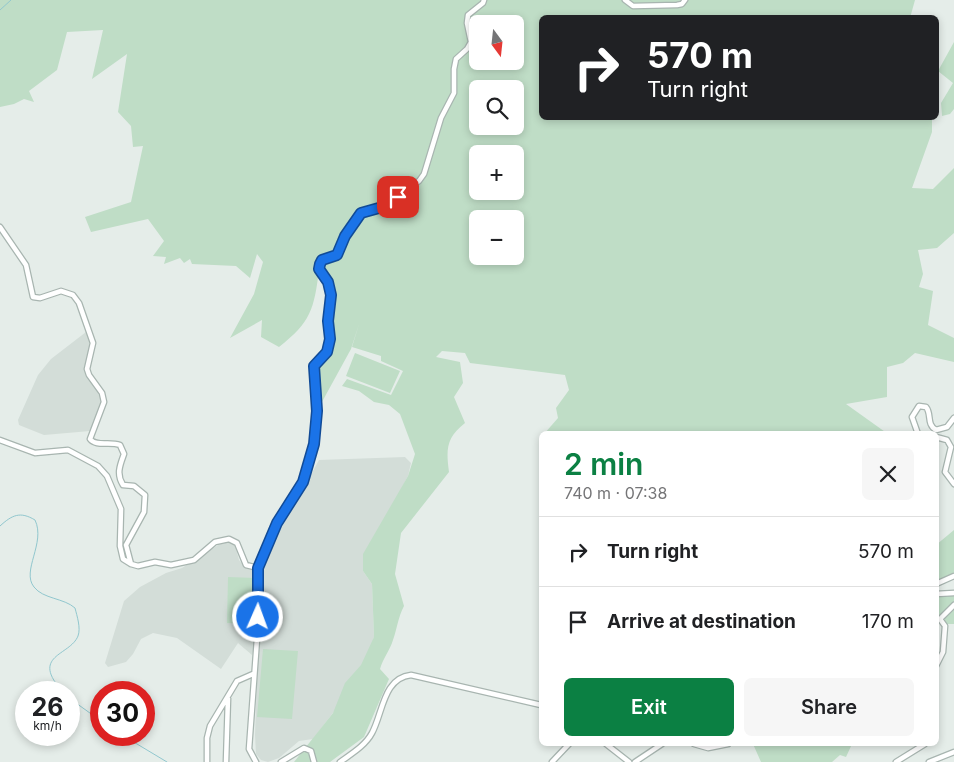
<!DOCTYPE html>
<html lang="en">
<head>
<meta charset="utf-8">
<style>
  :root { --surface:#fff; --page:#f6f6f6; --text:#202124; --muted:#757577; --line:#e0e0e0; --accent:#0b8043 }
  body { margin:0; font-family:Inter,sans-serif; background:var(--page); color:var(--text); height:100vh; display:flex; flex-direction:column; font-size:19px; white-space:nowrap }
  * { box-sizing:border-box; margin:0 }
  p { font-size:16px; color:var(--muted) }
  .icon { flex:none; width:28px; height:28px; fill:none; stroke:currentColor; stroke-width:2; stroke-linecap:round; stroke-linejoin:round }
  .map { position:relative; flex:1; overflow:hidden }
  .panel { position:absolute; left:539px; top:431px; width:400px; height:315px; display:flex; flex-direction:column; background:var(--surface); border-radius:8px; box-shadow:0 2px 8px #0003 }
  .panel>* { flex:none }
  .hud { position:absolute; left:539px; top:15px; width:400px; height:105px; border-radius:8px; box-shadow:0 2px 8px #0003; background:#202124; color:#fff; overflow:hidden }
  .needle { width:32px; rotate:165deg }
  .buttons { position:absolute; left:469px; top:15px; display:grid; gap:10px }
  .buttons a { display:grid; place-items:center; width:55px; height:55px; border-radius:8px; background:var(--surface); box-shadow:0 2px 8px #0003; font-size:25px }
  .speed { position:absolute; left:15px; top:681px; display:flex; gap:10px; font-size:25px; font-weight:700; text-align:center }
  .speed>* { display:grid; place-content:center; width:65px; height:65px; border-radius:50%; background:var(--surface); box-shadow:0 2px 8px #0003; line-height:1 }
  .speed small { font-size:12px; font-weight:400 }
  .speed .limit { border:8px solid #d22; background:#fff; color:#111 }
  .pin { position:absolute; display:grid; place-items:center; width:42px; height:42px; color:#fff; margin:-21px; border-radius:10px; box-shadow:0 2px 8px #0006 }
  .me { position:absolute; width:55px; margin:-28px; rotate:2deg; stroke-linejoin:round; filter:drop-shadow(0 0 4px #0008) }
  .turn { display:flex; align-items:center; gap:18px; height:105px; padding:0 25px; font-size:22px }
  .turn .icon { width:65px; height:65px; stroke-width:2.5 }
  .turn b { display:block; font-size:35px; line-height:42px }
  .round { display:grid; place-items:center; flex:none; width:52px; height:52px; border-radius:8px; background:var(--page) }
  .headline { display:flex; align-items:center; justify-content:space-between; height:85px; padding:0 25px }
  h1 { font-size:30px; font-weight:600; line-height:38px; color:var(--accent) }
  .cta { display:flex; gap:10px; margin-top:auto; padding:10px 25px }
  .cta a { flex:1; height:58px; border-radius:8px; background:var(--accent); color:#fff; font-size:20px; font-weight:600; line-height:58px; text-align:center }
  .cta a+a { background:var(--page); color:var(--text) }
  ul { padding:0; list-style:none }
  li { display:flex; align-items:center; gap:15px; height:70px; padding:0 25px; border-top:1px solid var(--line) }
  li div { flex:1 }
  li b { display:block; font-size:19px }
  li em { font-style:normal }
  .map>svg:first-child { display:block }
  .built { fill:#d3ddd8 }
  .green { fill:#bfddc6; fill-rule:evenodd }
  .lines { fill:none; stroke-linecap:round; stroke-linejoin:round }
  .stream { stroke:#91c7ce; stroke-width:1 }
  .street-casing { stroke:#a8b5b0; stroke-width:7 }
  .street { stroke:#fff; stroke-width:4.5 }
  .route-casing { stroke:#114b97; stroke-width:12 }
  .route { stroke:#1a73e8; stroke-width:9 }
</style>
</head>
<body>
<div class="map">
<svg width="954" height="762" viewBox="0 0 954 762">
  <rect width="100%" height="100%" fill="#e5ede9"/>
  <!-- built -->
  <path class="built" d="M86,332L91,345L86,369L87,376L100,394L102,402L90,431L44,435L19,425L18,420L38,375L51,359Z
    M405,457L411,463L408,476L395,501L363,571L372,584L374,637L369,658L342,701L313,739L299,741L279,758L268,762L261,760L256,754L255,735L261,565L319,460Z
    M229,542L235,545L239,560L246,569L255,570L258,579L255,646L252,655L238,643L221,669L177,638L153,633L141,639L133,654L126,662L108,667L105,663L124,601L140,587L166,573L182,568L220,544Z"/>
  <!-- green -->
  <path class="green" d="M0,0H915L910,18H541V118H932V132L912,188L933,189L954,168V233L937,248L918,250L923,274L919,287L933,291L928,325L954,338V362L915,353L903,363L887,367V397L846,404L888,434H544L558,418L556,408L569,390L565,375L470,363L465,353L442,351L436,357L460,362L463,383L454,397L465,423C446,438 446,449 449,472L401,533L395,574L404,606C398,617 397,629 393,640C390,650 383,658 380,669L389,679L364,737L330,762H294L333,713L345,683L361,665L374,637L372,584L363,571V554L408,476L415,454L400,414L389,405L374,402L359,391L342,386L347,379L391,395L403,371L381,361V356L352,347L359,324L351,349L317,411L313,366L330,346L329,287L319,270C314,309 311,322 279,347L261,337L262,320L230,338L254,294L263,262L257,254L250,278L236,266L192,264L190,259L184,263L180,258L164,264L166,257L153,256L164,241L148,219L91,232L85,217L131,202L143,146L133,147L131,126L118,112L127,54L92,79L103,30L67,32L57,70L29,91L34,102L24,99L14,104L0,107ZM478,24H515V61H478ZM478,89H515V126H478ZM478,154H515V191H478ZM478,219H515V256H478Z
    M954,42V109L950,114L942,116L941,103L953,83L938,71Z
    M355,353L400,371L390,393L346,376Z
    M954,530V574L936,582V545Z
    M228,577L257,578L255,624L227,623Z
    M936,595H954V624H938L936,638Z
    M263,649L298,651L292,719L257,717Z
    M753,744H852L846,757L840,755L832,762H761Z"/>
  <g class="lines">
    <!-- stream -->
    <path class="stream" d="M0,10L11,0
      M0,526C12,515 20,511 35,520C46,543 21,571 34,587C43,599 64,598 75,608C77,616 81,628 78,636C70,656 29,655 63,692
      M69,698L101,721
      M122,735L167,762"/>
    <defs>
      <path id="street" d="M625,0L633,6L677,5L682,4L685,0
        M0,227L26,265L33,297L40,298L61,291L73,295L79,303L93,343L87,369L89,375L102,393L104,402L90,439C96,447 110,441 120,445L124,454C120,465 116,474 123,485L134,486L145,495L144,512L126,545L131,564
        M918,434L912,417L919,406L926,407C932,414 926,424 936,430L947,427L954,418
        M936,437L947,440L951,447L945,472L954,484
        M0,440L35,453L68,450L98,466L107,476L121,509L120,546L123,559L131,564L138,566L155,562L171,565L194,560L215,542L229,539L237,543L246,565L258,568L272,533L303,482L314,444L317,411L313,366L327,352L330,339L328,321L331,295L328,282L319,269L320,264L322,260L337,255L345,236L361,213L393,202L403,191L419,181L424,174L441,118L454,93V69L456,59L467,49L471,42L467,23L468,15L483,3L484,0
        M936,584L954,576
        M936,594L954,593
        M936,666L943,652L945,626L940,619L954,605
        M606,744L629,762
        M694,744L708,748L728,744
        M207,762V738L210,726L237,681L253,674
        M226,762L228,698
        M256,762L249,749L258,625V568
        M281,762L304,748L311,751L314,762
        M340,762C351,754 365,746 372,733C383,713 383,678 411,675L541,705
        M552,762L569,744
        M635,762L662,744
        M896,762L925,744
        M929,762L954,752"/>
    </defs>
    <!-- street casing -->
    <use href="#street" class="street-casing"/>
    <!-- street -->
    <use href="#street" class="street"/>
  </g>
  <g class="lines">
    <defs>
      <path id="route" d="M258,617V568L277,523L303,482L314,444L317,411L314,366L327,352L330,339L328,321L331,295L328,282L319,269L320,264L322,260L337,255L345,236L361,213L386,206L398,197"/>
    </defs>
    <!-- route casing -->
    <use href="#route" class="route-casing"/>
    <!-- route -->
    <use href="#route" class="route"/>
  </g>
</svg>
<div class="buttons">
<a><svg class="needle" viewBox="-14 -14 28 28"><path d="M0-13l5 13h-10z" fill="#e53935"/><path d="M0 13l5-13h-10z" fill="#757577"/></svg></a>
<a><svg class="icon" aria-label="search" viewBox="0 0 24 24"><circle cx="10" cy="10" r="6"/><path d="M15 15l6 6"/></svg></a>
<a>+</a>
<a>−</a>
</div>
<div class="speed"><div>26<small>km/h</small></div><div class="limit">30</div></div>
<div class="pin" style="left:398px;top:197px;background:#d93025"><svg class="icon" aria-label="arrive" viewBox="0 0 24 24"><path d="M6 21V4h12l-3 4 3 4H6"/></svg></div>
<svg class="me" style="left:258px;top:617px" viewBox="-20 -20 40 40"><circle r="17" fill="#1a73e8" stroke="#fff" stroke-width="3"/><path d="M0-11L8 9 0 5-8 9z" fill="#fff"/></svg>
<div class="hud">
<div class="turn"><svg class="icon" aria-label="right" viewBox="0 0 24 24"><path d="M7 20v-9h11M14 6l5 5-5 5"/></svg><div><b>570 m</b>Turn right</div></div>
</div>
<section class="panel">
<div class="headline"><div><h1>2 min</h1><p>740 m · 07:38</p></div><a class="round"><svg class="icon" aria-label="close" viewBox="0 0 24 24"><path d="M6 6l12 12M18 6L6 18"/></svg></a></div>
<ul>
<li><svg class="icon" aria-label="right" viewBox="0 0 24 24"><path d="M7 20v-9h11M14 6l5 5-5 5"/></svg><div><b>Turn right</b></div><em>570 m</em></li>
<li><svg class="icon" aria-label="arrive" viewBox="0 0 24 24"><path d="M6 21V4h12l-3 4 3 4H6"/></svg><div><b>Arrive at destination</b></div><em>170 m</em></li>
</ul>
<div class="cta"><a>Exit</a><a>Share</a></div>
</section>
</div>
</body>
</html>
